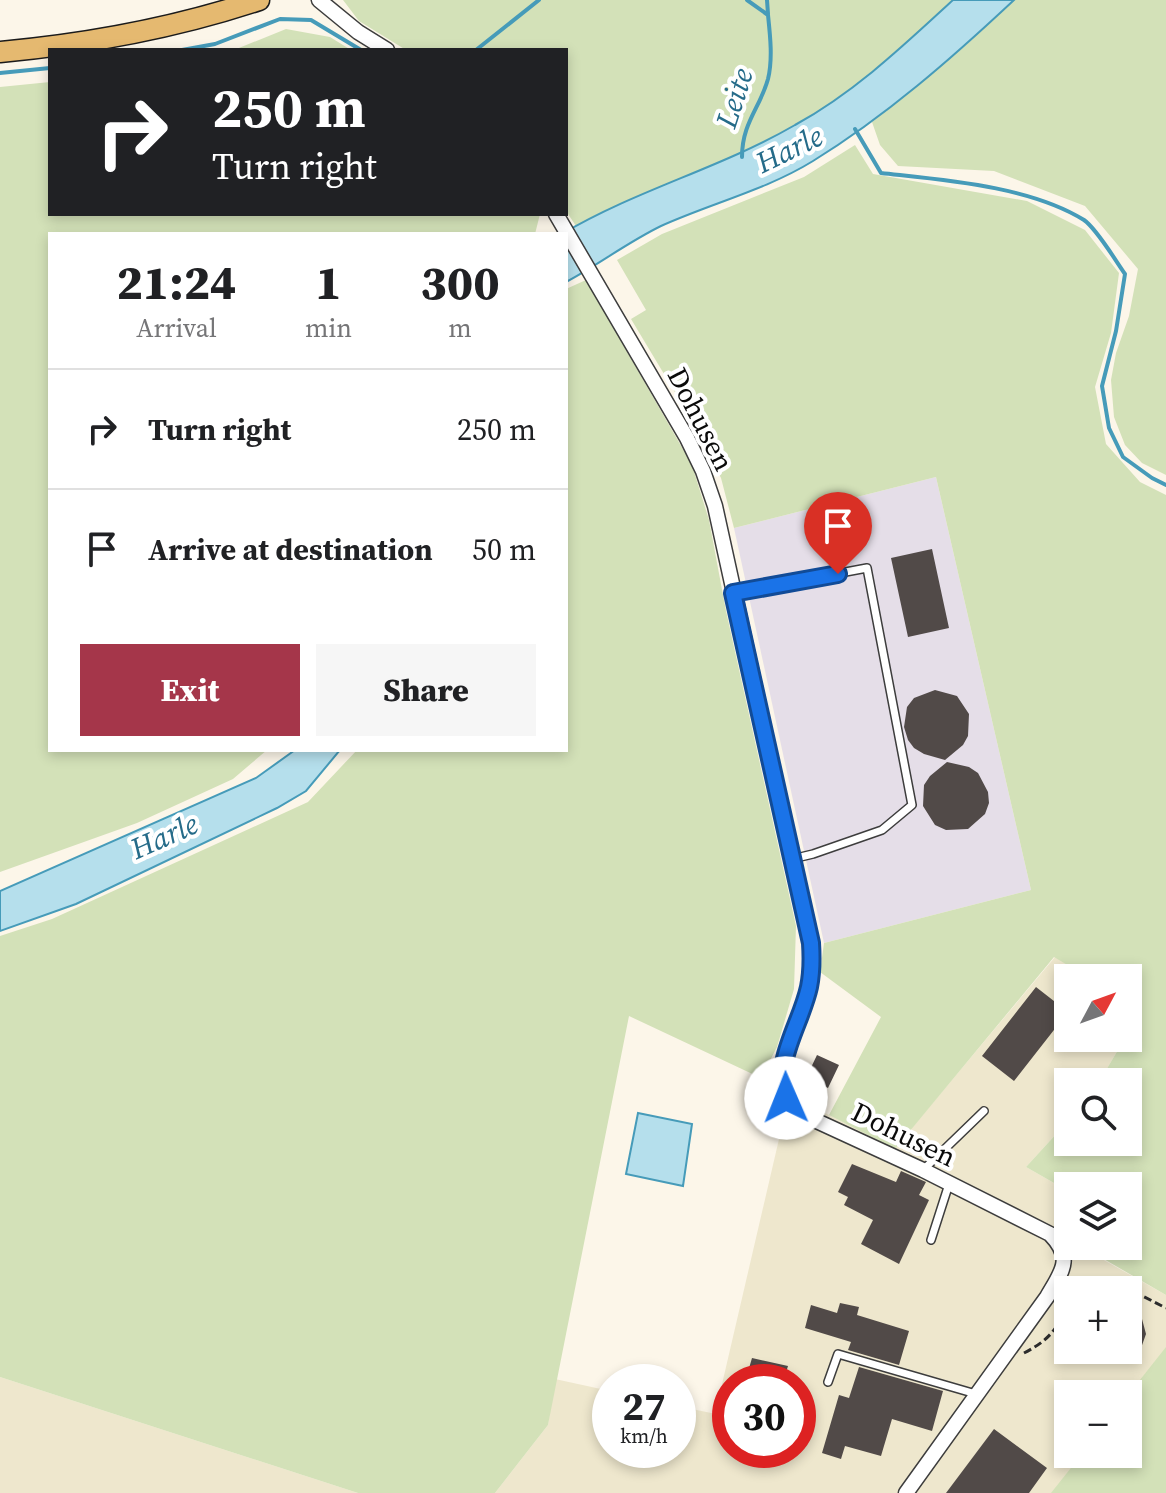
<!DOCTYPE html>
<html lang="en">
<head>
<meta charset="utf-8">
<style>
  :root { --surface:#fff; --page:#f6f6f6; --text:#202124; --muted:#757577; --line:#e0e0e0; --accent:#a5364a }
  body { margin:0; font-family:"Source Serif 4",serif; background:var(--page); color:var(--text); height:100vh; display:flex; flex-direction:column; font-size:30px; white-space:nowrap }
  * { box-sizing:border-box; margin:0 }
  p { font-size:26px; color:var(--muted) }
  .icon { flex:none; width:44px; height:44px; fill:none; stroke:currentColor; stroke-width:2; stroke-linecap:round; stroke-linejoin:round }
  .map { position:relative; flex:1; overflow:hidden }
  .sheet { position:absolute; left:48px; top:232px; width:520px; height:520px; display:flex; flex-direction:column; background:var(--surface); border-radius:0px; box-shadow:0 4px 12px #0003 }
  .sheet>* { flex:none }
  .top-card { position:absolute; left:48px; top:48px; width:520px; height:168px; border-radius:0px; box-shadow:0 4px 12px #0003; background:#202124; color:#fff; overflow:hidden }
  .needle { width:52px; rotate:49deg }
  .fabs { position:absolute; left:1054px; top:964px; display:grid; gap:16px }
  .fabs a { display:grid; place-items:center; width:88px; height:88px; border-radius:0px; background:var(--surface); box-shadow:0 4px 12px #0003; font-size:40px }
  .speed { position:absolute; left:592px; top:1364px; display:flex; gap:16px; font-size:40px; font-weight:700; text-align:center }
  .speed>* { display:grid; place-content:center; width:104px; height:104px; border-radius:50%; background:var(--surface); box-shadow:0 4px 12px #0003; line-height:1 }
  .speed small { font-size:20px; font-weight:400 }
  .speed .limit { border:12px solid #d22; background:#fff; color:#111 }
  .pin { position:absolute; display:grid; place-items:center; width:68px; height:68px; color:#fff; margin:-82px -34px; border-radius:50% 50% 50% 0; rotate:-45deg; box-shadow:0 0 8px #0007 }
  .pin .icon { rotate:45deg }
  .me { position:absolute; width:88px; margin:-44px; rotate:359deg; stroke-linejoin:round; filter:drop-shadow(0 0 6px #0008) }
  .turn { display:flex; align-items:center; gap:28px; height:168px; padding:0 32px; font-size:36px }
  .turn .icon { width:104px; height:104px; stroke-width:2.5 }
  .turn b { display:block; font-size:56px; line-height:68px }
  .eta { display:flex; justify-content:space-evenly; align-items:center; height:136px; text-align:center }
  .eta b { font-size:48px; font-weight:800; line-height:56px }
  .primary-button { display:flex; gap:16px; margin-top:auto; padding:16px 32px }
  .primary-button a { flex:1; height:92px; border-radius:0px; background:var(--accent); color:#fff; font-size:32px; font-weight:800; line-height:92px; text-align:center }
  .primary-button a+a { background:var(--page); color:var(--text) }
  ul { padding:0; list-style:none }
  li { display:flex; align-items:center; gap:24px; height:120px; padding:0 32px; border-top:2px solid var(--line) }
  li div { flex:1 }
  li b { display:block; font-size:30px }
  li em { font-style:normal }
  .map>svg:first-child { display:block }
  .industrial { fill:#e5dee8 }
  .farmland { fill:#eee7cd; fill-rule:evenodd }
  .green { fill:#d3e1b8 }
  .water { fill:#b5dfec; stroke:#469bb9; stroke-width:2 }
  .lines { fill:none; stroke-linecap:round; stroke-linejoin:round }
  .stream { stroke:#469bb9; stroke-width:4 }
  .building { fill:#514a48 }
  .lane-casing { stroke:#3d3d3d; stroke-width:10 }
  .street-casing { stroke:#3d3d3d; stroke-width:17 }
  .primary-casing { stroke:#1b1b1b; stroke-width:23 }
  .path { stroke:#2c2c2c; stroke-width:3; stroke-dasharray:8 4; stroke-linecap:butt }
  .lane { stroke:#fff; stroke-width:7 }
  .street { stroke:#fff; stroke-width:14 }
  .primary { stroke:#e5b970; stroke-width:20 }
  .route-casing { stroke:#114b97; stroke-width:20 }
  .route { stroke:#1a73e8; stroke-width:14 }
  .labels { text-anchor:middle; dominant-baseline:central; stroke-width:8; stroke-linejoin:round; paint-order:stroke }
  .street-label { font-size:28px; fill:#0a0a0a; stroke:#fff }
  .water-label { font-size:30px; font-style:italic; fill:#256b89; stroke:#fff }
</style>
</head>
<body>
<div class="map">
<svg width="1166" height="1493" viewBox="0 0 1166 1493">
  <rect width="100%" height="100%" fill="#fcf6e9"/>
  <!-- industrial -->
  <path class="industrial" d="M936,477L1031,890L824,943L734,528Z"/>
  <!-- farmland -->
  <path class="farmland" d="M1055,957L1089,978H1068V1038H1125L1099,1082H1068V1121L1026,1167L1068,1191V1246H1107L1102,1259L1166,1295V1348L1128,1398V1394H1068V1454H1086L1055,1493H495L548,1425L555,1379L610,1391V1450H678V1406L730,1417V1450H798V1382H730V1414L716,1410L779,1139L809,1105L895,1148ZM1068,1290H1128V1350H1068Z
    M0,1377L358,1493H0Z"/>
  <!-- green -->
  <path class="green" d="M343,0H953C903,47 854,92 794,126C746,153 694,172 643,194C620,203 600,218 576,226L566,211V50H406L359,21Z
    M1014,0H1166V475L1142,463L1125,445L1114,417L1111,380L1116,353L1129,316L1138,269L1085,206L994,171L898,166L880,145L872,122L966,45Z
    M286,29L330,37L351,50H234Z
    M50,82V214H540L535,234H50V750H267L233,779L137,823L0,872V87Z
    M855,145L873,174L1027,201L1085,230L1119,273L1111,333L1095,387L1106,444L1140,482L1166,495V1295L1102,1258L1107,1246H1128V1186H1068V1191L1026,1167L1068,1121V1142H1128V1082H1099L1125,1038H1128L1134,1023L1128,1016V978H1089L1054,957L895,1149L829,1115L881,1017L820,972L824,943L1031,890L936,477L734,528L721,478L685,409L631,319L646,310L617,260L662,234L804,177Z
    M586,280L692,465L709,520L726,611L796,926L794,989L777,1047L761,1078L629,1016L548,1425L495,1493H358L0,1377V936L52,919L308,802L357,750H566V289Z
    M1166,1347V1493H1051L1082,1454H1128V1395Z"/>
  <!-- water -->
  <path class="water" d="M953,0H1014C951,59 886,116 813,161C766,190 712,203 661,226C628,242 598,265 566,282V234H562C636,190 721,168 795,125C855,92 903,46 953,0Z
    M295,750H340L306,791L277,808L76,904L0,931V891L256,778Z
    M638,1113L692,1124L683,1186L626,1174Z"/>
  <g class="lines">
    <!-- stream -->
    <path class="stream" d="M767,0L768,14
      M182,50L215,44L280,19L311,20L361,50
      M476,50L539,0
      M0,73L50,68
      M855,129L881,173C944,180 1029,186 1084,220C1097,229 1115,260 1125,274L1116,331L1102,386L1109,428L1123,457L1152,478L1166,485
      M742,157C742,123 760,108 768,79C773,59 770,34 768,15L747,0"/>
  </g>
  <!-- building -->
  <path class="building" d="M932,549L949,628L908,637L891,558Z
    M935,690L957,696L969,714L968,736L963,745L945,760L924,754L914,748L908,740L904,727L907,707L914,698Z
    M947,762L969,767L978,773L988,792L989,803L985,814L968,829L946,830L935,825L923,806L924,785L930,776Z
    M1036,987L1068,1012L1014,1081L982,1056Z
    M817,1055L839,1065L828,1088L806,1078Z
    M852,1164L896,1182L901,1171L926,1182L919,1195L929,1200L899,1264L861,1244L873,1220L844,1205L848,1197L838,1192Z
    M840,1303L859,1307L857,1315L909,1331L899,1365L848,1350L851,1342L805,1328L811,1305L837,1313Z
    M1128,1306L1142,1319L1146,1334L1141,1348L1128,1362Z
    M752,1358L788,1366L783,1382H745Z
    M859,1367L943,1391L932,1431L892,1419L881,1456L845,1446L841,1459L822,1453L839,1395L849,1398Z
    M994,1429L1047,1468L1029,1493H946Z"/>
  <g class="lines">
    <defs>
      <path id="lane" d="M733,593L867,568L912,805L882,830L813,854L792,859
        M923,1170L984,1111
        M931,1240L949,1184
        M828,1382L838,1354L976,1394"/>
      <path id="street" d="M319,0L358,32L387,50
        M556,214L687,438L703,471L715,506L811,943C812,960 813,976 808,993C801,1017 778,1061 781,1085C783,1096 790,1104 797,1112L923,1170L1050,1234C1074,1259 1062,1271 1047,1297L906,1493"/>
      <path id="primary" d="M0,52C88,44 175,28 259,0"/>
    </defs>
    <!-- lane casing -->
    <use href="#lane" class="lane-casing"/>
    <!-- street casing -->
    <use href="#street" class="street-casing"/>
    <!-- primary casing -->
    <use href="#primary" class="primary-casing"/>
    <!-- path -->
    <path class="path" d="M1081,1290L1098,1277L1111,1280L1166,1308
      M1024,1353C1049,1340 1055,1331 1068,1307"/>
    <!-- lane -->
    <use href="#lane" class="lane"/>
    <!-- street -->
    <use href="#street" class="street"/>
    <!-- primary -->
    <use href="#primary" class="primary"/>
  </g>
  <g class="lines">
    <defs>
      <path id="route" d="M786,1098C773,1061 801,1024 809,987C812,972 812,958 811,943L733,593L838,574"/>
    </defs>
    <!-- route casing -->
    <use href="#route" class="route-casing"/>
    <!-- route -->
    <use href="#route" class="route"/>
  </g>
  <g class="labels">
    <!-- street labels -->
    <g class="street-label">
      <text transform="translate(701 419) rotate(63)">Dohusen</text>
      <text transform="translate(904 1134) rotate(26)">Dohusen</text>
    </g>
    <!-- water labels -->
    <g class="water-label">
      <text transform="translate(734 98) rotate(-72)">Leite</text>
      <text transform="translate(789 149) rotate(-26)">Harle</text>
      <text transform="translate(164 836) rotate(-24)">Harle</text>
    </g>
  </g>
</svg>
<div class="fabs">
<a><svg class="needle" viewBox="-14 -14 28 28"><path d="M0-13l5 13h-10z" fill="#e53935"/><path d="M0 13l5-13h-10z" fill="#757577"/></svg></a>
<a><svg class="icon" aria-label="search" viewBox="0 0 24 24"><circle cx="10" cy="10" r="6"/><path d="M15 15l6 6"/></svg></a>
<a><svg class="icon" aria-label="layers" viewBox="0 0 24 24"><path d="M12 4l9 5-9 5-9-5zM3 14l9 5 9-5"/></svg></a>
<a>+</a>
<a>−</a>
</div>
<div class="speed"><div>27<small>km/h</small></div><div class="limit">30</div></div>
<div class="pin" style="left:838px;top:574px;background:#d93025"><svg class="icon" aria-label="arrive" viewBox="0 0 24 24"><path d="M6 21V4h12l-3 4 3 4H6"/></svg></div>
<svg class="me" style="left:786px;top:1098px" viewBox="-20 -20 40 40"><circle r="19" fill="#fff"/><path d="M0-13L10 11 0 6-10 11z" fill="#1a73e8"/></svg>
<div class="top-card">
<div class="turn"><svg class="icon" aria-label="right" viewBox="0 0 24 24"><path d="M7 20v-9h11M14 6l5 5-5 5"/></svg><div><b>250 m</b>Turn right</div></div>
</div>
<section class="sheet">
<div class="eta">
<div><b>21:24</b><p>Arrival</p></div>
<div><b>1</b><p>min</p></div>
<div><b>300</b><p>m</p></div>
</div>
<ul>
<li><svg class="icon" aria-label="right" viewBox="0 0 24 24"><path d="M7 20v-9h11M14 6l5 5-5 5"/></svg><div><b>Turn right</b></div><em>250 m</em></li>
<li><svg class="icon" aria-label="arrive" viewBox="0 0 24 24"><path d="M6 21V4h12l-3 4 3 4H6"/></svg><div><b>Arrive at destination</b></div><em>50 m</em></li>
</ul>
<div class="primary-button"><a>Exit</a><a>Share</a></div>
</section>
</div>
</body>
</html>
